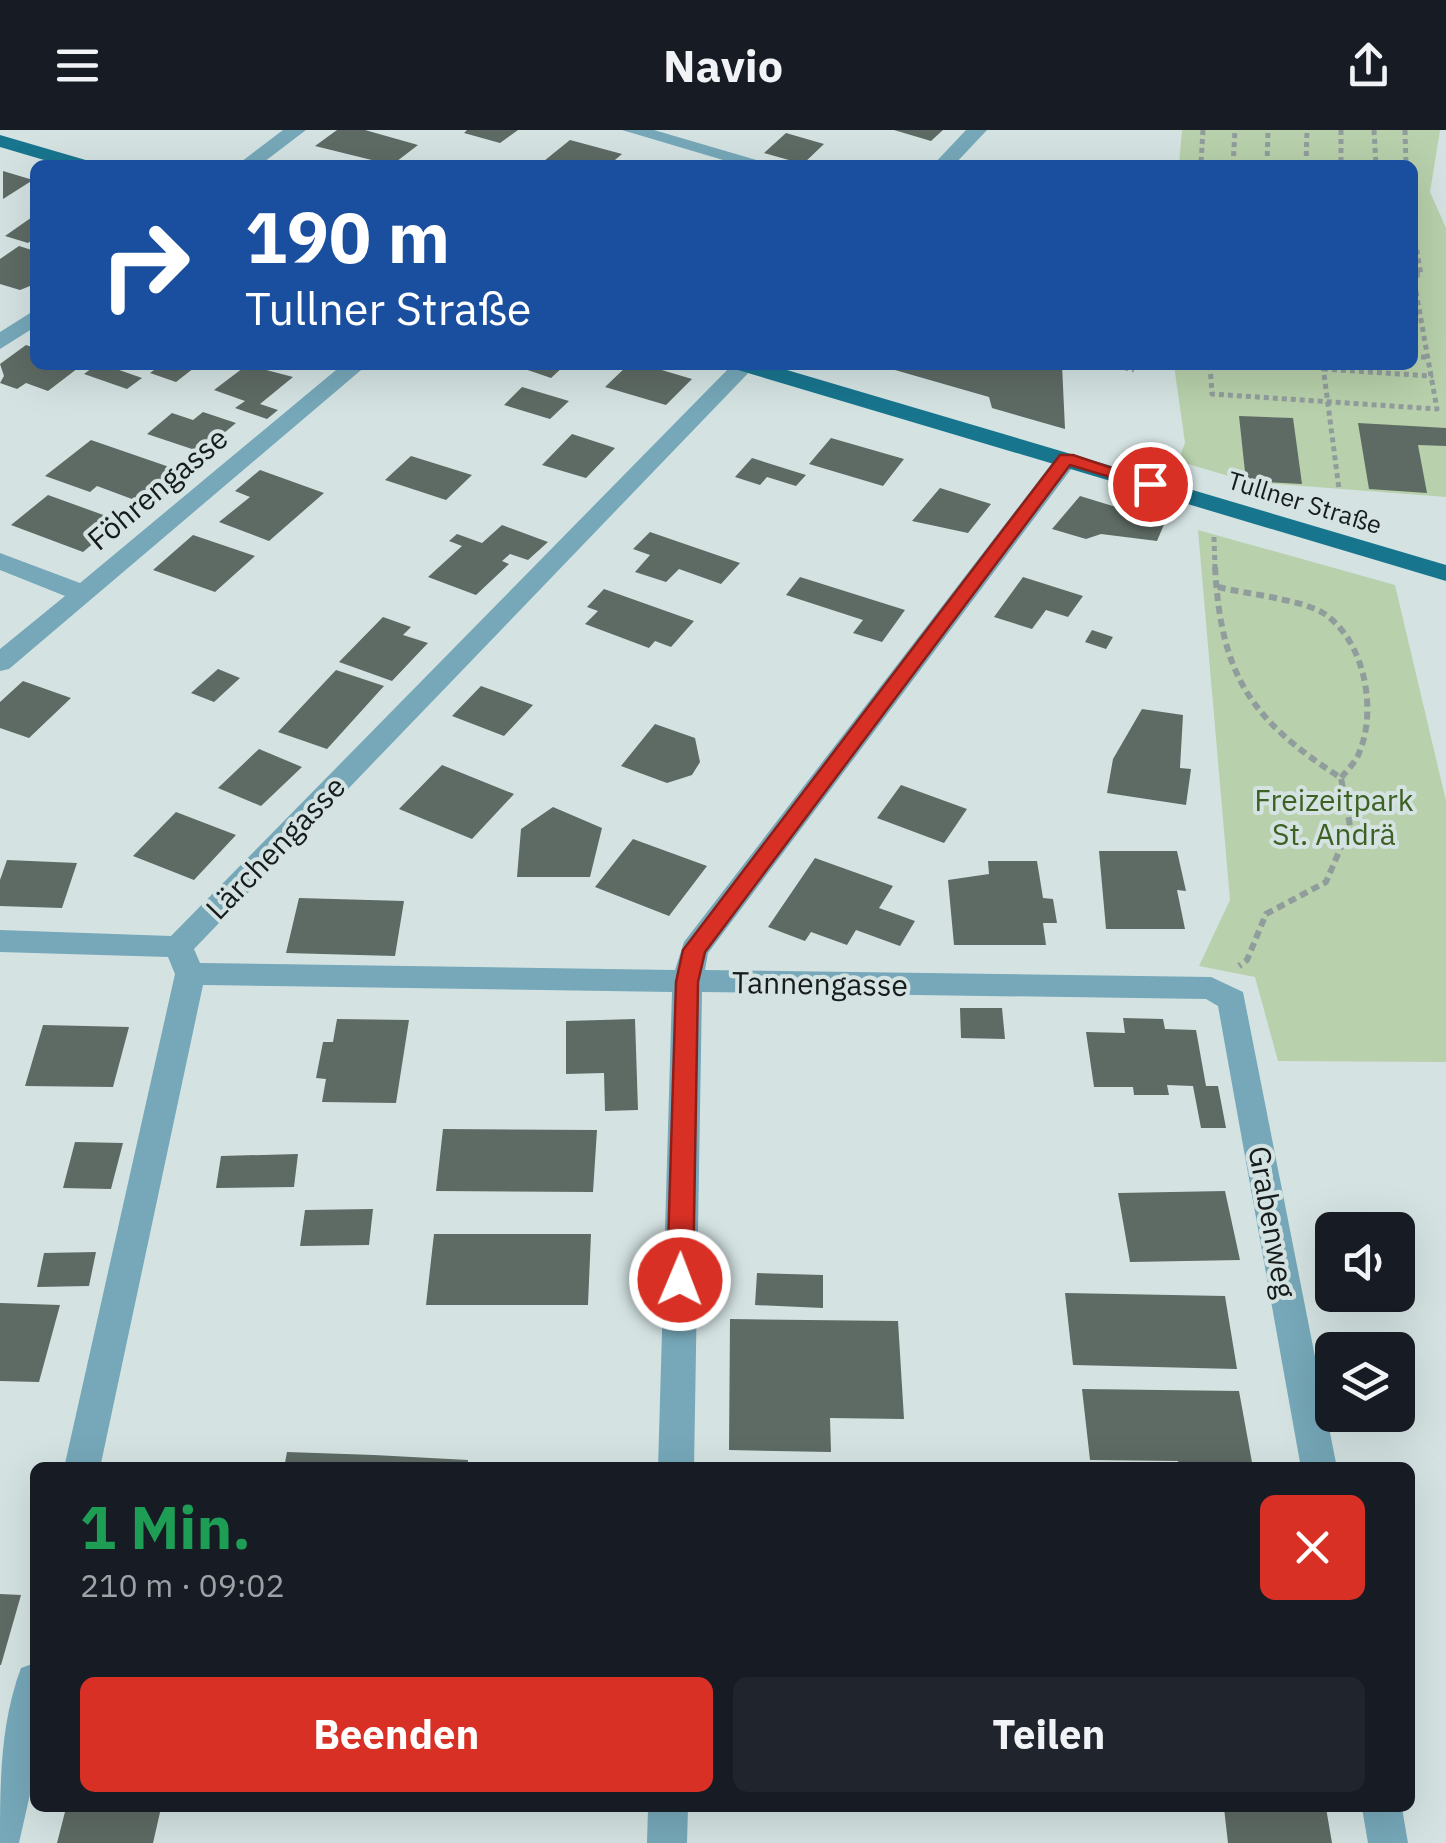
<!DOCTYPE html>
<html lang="de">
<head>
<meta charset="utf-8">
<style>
  :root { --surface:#171b24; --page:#20242c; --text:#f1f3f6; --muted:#9ea1a6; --accent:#d93025 }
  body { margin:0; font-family:"IBM Plex Sans",sans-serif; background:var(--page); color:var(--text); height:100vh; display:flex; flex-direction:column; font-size:38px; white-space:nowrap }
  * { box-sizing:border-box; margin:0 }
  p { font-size:32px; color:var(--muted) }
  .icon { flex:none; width:55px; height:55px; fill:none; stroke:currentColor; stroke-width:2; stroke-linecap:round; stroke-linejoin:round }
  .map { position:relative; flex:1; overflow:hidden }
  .sheet { position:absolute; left:30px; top:1332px; width:1385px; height:350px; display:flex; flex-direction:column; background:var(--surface); border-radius:15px; box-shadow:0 10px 40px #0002 }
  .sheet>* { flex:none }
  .banner { position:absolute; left:30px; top:30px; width:1388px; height:210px; border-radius:15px; box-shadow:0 10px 40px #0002; background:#1a4fa0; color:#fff; overflow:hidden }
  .controls { position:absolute; left:1315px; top:1082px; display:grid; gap:20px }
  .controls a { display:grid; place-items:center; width:100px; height:100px; border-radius:15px; background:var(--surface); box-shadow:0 10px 40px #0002; font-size:50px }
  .pin { position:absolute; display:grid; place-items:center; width:85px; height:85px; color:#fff; margin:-42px; border:5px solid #fff; border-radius:50%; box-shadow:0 2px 10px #0007 }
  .me { position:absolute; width:110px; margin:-55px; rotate:1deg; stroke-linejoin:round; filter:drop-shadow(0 0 8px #0008) }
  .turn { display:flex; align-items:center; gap:35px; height:210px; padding:0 50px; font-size:45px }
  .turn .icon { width:130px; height:130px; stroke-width:2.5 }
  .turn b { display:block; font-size:70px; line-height:85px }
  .round { display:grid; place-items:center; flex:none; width:105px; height:105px; border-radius:15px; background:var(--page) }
  .headline { display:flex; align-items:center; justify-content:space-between; height:170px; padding:0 50px }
  h1 { font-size:60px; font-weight:700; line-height:75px; color:#1e9e55 }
  .action { display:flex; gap:20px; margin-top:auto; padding:20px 50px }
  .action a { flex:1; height:115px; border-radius:15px; background:var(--accent); color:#fff; font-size:40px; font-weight:700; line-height:115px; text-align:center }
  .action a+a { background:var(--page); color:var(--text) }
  header { display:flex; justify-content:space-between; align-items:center; height:130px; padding:0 50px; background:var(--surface); font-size:45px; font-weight:700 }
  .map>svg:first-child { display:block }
  .green { fill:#b8d0ab }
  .building { fill:#5e6a64 }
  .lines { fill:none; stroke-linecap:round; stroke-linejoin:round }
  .path-far1 { stroke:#919d9c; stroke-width:5; stroke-dasharray:5 4; stroke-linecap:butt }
  .path { stroke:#919d9c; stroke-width:6; stroke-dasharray:8 5; stroke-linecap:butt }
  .minor { fill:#76a8b9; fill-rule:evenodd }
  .primary { fill:#18758e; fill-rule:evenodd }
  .route { fill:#d93025; stroke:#8d1f18; stroke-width:2.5 }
  .labels { text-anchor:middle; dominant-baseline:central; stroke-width:8; stroke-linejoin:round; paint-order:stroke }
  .far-street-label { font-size:25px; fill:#161b1b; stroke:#d4e3e2 }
  .street-label { font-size:30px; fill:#161b1b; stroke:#d4e3e2 }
  .park-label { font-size:30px; fill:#3d6122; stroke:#d4e3e2 }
</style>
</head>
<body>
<header><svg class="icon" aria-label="menu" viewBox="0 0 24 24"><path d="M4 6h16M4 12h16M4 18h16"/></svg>Navio<svg class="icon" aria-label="share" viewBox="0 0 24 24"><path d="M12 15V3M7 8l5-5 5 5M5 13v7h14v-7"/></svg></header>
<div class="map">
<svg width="1446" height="1713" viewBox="0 0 1446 1713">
  <rect width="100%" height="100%" fill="#d4e3e2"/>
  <!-- green -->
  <path class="green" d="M1182,0H1440L1430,62L1446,98V367L1249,352L1178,331L1185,313L1174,235H1412V35H1179Z
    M1198,400L1395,455L1446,671V932L1278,931L1255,847L1199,836L1230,770Z"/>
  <!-- building -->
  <path class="building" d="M337,0H365L418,15L392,35L315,16Z
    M467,0H518L500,13L464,3Z
    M894,0H943L931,11Z
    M786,3L824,14L803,34L764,23Z
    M570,10L622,24L609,35L544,31Z
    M3,41L33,50L3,69Z
    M35,85V108L28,113L5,106Z
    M19,116L35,121V154L20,160L0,154V129Z
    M26,215L35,218V235H82L48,261L26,253L17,259L0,253L4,246L0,234Z
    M96,235H105L142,248L127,259L84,244Z
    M161,235H186L194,238L176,252L150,243Z
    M247,235L293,247L260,274L278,280L267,289L235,278L245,271L214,260Z
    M513,235H565L551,248Z
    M628,235H645L692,249L666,275L605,257Z
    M1062,235L1065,299L992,278L989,267L881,236Z
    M522,257L569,271L550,289L504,275Z
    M203,282L236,293L201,322L147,304L172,283L193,290Z
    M1239,286L1293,288L1302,354L1246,351Z
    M1358,293L1446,298V316L1418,315L1427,363L1369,359Z
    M572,304L615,318L586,348L542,335Z
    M831,308L904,329L883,356L809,334Z
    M91,310L178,340L140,372L97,356L90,362L45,346Z
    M411,326L472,345L446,370L385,350Z
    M752,328L806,345L796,356L767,347L760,355L735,347Z
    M260,340L324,363L269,411L219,392L250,367L235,361Z
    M940,358L991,374L968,403L912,391Z
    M48,365L120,391L83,422L11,395Z
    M1080,366L1165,392L1157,411L1101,404L1086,409L1052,399Z
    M502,395L548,412L528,430L510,424L502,431L509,434L476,465L428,447L462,416L449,411L457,404L482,413Z
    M650,402L740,433L721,454L679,439L666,452L635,442L650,425L633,419Z
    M193,405L255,426L215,462L153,440Z
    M800,447L905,480L882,512L853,503L863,490L786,465Z
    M1023,447L1083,466L1068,487L1046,480L1032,499L994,487Z
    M604,459L694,491L671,517L655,511L649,518L585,494L598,481L587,477Z
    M383,487L411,497L403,505L428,513L392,551L339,532Z
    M1092,500L1113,507L1106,519L1085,512Z
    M218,539L240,548L214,572L191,563Z
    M336,540L384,556L327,619L278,602Z
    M23,551L71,568L29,608L0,598V572Z
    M481,556L533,575L504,606L452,586Z
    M1142,579L1183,585L1180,638L1191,639L1186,675L1107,663L1113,629Z
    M655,594L695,608L700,632L692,645L667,653L621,636Z
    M259,619L302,637L261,676L218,658Z
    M442,635L514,664L472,709L399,679Z
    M901,655L967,679L944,713L877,688Z
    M553,677L602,698L590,747H517L521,699Z
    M176,682L236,705L194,750L133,726Z
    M633,709L707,736L669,786L595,757Z
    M1099,721H1177L1186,761L1177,760L1185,799H1106Z
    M815,728L893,756L879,778L915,791L900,816L856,800L847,815L811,802L805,811L768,797Z
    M7,730L77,733L62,778L0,776V750Z
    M988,731H1037L1043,768L1053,769L1057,793H1043L1046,815H954L948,750L989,744Z
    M299,768L404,771L395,826L286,823Z
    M960,878H1002L1005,909L961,908Z
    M1123,888L1163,889L1165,899L1196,900L1206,956H1218L1226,998H1201L1193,956L1167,955L1169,965H1134L1133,957H1094L1086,902L1125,903Z
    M337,889L409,890L396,973L322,972L326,949L316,948L323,912H333Z
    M635,889L638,980L605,981L604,943L566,944V891Z
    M43,895L129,897L113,957L25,956Z
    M443,999L597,1000L593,1062L436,1061Z
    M75,1012L123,1013L111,1059L63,1058Z
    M298,1024L294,1057L216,1058L221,1026Z
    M1225,1061L1240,1130L1130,1132L1118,1063Z
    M373,1079L369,1115L300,1116L305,1080Z
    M434,1104H591L588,1175H426Z
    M96,1122L89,1156L37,1157L44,1123Z
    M757,1143L823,1145V1178L755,1175Z
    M1065,1163L1225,1166L1237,1239L1073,1235Z
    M0,1173L60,1175L39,1252L0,1251Z
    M730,1189L898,1191L904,1289L830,1288L831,1322L729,1320Z
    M1082,1259L1239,1261L1253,1338H1179L1178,1331L1090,1330Z
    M287,1322L374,1325L468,1330L467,1338H284Z
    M0,1464L21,1465L1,1535H0Z
    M66,1678H161L153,1713H57Z
    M1224,1678H1326L1332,1713H1228Z"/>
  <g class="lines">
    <!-- path-far1 -->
    <path class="path-far1" d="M1203,0L1201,33L1210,35
      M1341,0V35
      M1374,0L1376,35
      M1405,0L1406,35
      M1233,35L1235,0
      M1267,35L1268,0
      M1306,35L1307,0
      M1412,93L1421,145H1412
      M1412,227H1428
      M1115,235L1134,240
      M1210,235L1212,264L1437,279L1431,246
      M1323,236L1339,359
      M1323,239L1431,246L1413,145
      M1214,407L1215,439"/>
    <!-- path -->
    <path class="path" d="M1215,437C1221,546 1251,590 1341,648L1350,696L1326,752L1266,784L1247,830L1239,836
      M1218,457C1246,464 1300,469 1323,483C1364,509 1378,579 1359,623C1356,632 1347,640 1341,648"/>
    <!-- minor -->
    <path class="minor" d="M283,0H306L260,35H237Z
      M622,0H654L773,35H740Z
      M966,0H987L954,35H933Z
      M35,180V197L0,219V202Z
      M342,235H367L9,539L0,541V519L65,466L0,440V423L80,453Z
      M732,235H756L194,819L200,833L675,840L684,812L1059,324H1075V334L708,823L705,840L1211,847L1243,862L1337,1338H1301L1218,876L1206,869L702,862L694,1338H658L672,862L203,855L100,1338H64L175,844L168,827L0,822V800L171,806Z
      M35,1533V1642L19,1713H0C0,1654 0,1594 21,1538Z
      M648,1678H688L687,1713H647Z
      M1362,1678H1402L1408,1713H1368Z"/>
    <!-- primary -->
    <path class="primary" d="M0,5L89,31L92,35H61L0,17Z
      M735,235H770L1446,435V451L738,240Z"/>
  </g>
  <!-- route -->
  <path class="route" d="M1060,325H1073L1160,354L1150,359L1070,335L705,822L698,852L693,1150L680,1161L671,1158L667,1150L676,852L683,820Z"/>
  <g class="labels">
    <!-- far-street labels -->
    <g class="far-street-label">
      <text transform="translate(1305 372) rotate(17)">Tullner Straße</text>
    </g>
    <!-- street labels -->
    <g class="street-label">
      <text transform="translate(157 358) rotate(-40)">Föhrengasse</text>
      <text transform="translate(275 717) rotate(-46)">Lärchengasse</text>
      <text transform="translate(820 853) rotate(1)">Tannengasse</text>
      <text transform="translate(1273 1092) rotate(80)">Grabenweg</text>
    </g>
    <!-- park labels -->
    <g class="park-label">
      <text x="1334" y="669">Freizeitpark<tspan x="1334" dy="34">St. Andrä</tspan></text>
    </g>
  </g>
</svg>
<div class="controls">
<a><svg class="icon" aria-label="sound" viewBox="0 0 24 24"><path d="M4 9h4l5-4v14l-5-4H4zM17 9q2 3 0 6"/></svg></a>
<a><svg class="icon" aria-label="layers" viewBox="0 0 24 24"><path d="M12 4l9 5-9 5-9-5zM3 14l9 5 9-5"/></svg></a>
</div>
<div class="pin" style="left:1150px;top:354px;background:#d93025"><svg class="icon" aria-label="arrive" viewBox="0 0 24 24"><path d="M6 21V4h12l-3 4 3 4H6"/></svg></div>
<svg class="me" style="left:680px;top:1150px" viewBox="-20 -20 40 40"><circle r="17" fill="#d93025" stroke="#fff" stroke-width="3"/><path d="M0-11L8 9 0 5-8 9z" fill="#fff"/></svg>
<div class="banner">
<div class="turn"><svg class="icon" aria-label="right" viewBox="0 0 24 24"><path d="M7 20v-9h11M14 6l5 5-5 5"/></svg><div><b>190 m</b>Tullner Straße</div></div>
</div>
<section class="sheet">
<div class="headline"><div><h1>1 Min.</h1><p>210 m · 09:02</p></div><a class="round" style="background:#d93025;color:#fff"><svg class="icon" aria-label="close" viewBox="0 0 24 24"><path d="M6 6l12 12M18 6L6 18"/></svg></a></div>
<div class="action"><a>Beenden</a><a>Teilen</a></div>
</section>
</div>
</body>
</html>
